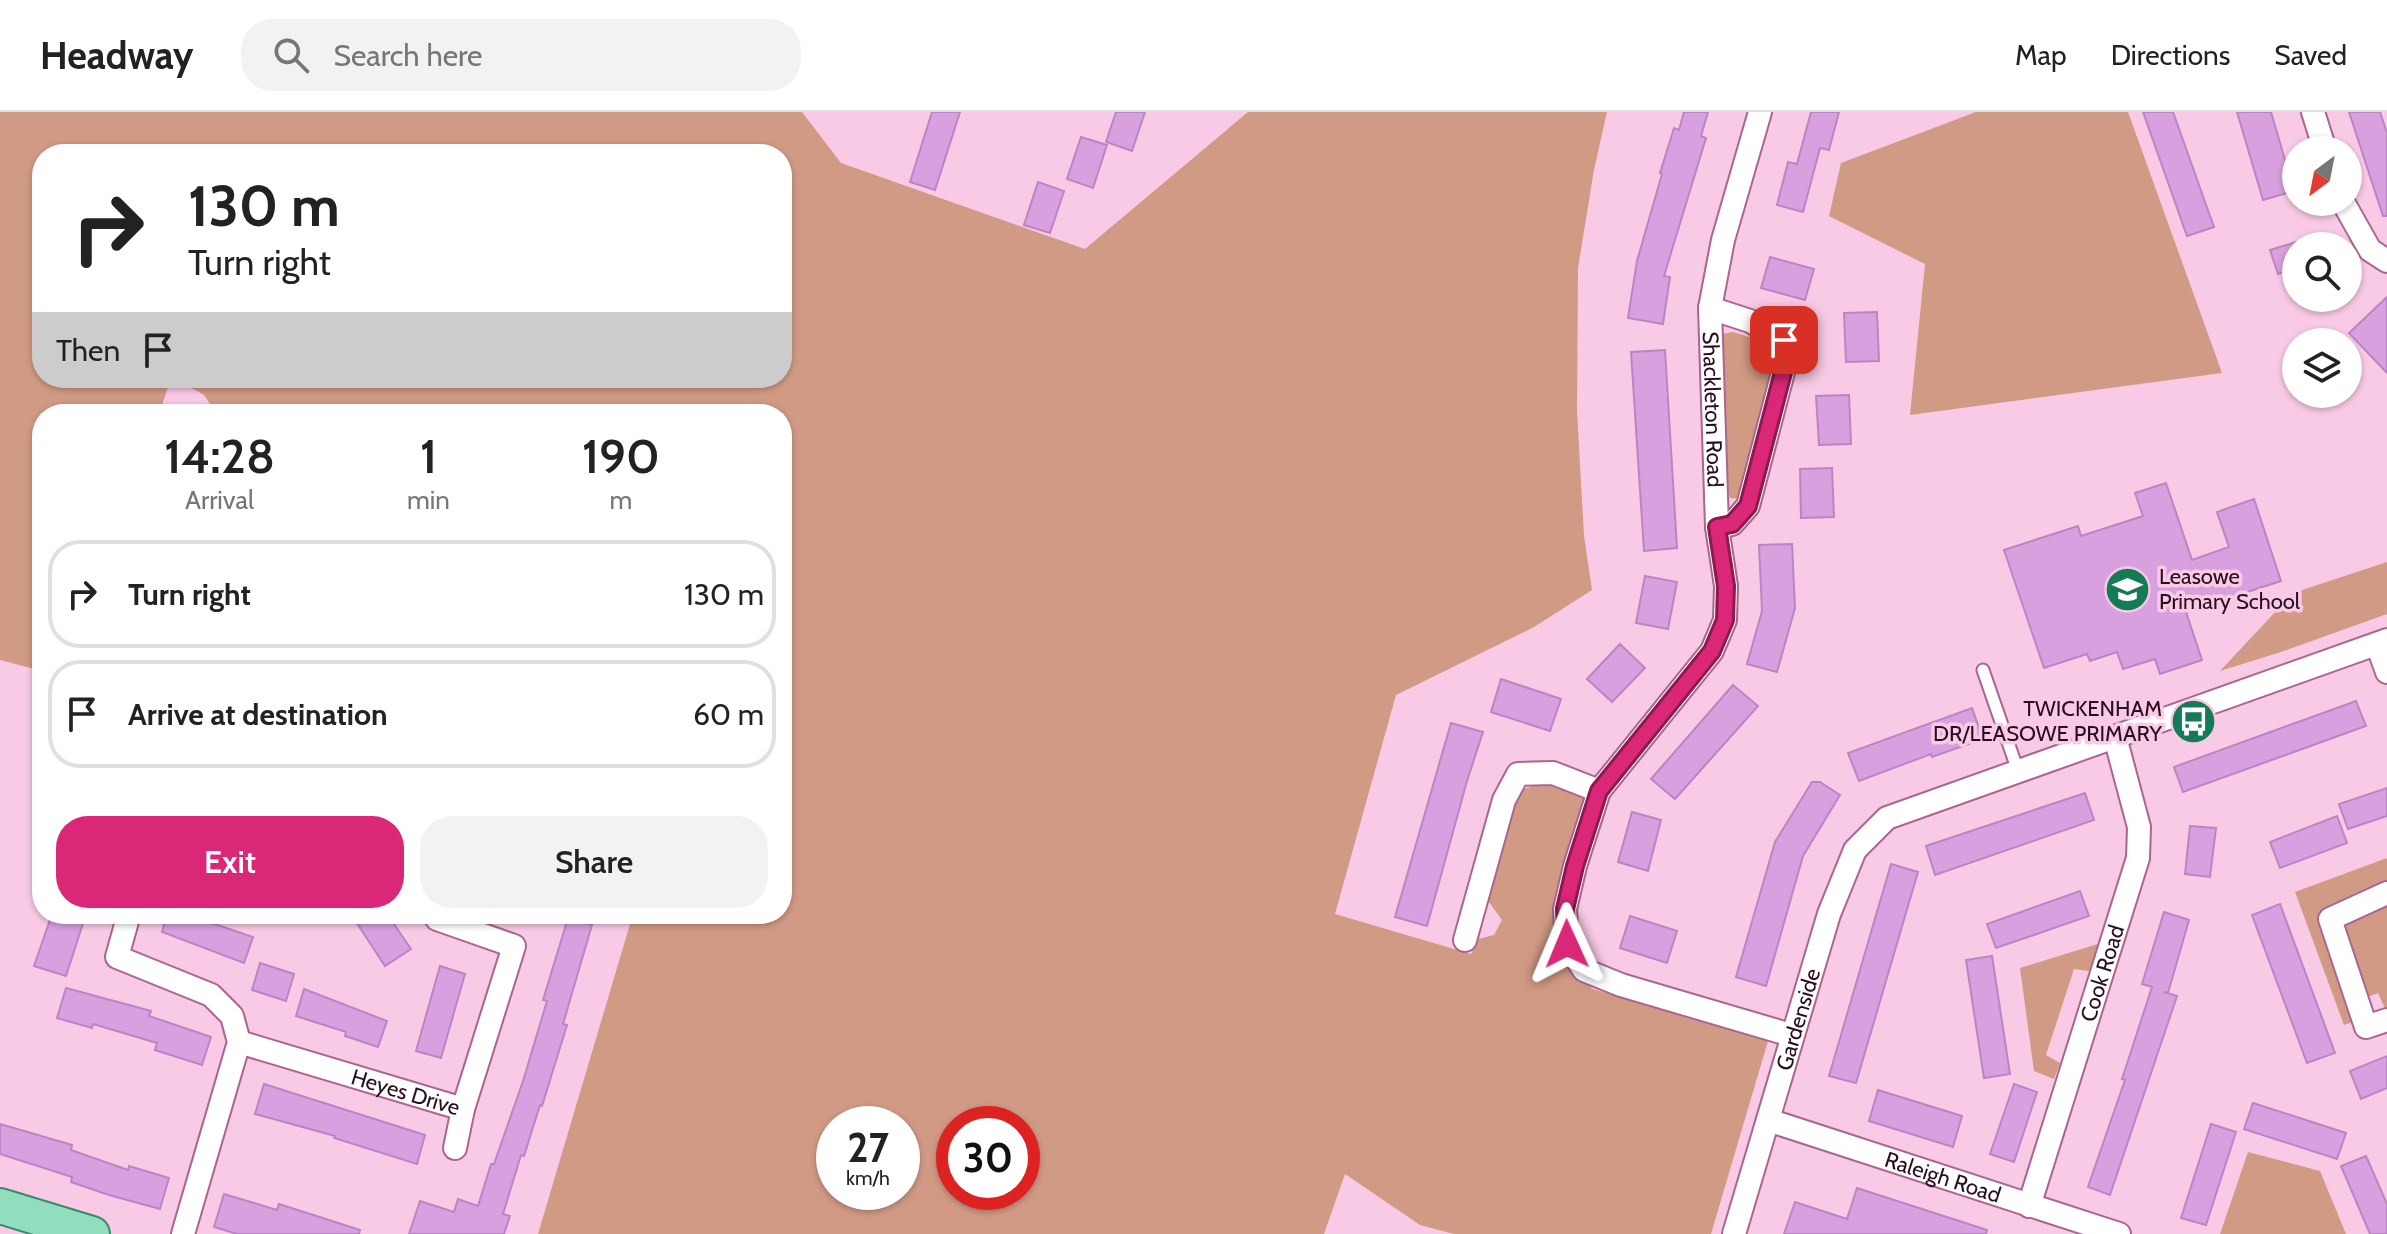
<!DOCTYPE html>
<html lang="en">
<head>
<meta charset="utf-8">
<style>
  :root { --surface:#fff; --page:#f2f2f2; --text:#222; --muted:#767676; --line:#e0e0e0; --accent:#db2777 }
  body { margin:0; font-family:Cabin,sans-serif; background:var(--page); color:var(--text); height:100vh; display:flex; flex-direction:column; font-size:30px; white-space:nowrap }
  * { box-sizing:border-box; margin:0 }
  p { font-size:26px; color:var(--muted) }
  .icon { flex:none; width:44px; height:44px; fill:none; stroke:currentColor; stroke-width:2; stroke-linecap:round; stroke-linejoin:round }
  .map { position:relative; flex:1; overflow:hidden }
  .sheet { position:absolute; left:32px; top:292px; width:760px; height:520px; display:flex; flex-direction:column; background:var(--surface); border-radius:32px; box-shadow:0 2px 6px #0004 }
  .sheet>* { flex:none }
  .hud { position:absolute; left:32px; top:32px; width:760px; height:244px; border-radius:32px; box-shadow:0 2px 6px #0004; background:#fff; color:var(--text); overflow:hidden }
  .needle { width:52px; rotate:212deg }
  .tools { position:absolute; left:2282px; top:24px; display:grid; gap:16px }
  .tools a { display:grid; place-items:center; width:80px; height:80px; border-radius:50%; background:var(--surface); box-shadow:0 2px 6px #0004; font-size:40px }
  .speed { position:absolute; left:816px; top:994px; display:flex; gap:16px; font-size:40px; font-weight:700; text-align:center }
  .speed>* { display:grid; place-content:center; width:104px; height:104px; border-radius:50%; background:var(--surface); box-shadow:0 2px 6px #0004; line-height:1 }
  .speed small { font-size:20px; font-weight:400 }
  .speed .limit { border:12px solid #d22; background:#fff; color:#111 }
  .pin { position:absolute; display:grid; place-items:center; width:68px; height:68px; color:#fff; margin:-34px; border-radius:16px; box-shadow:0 4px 12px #0006 }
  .me { position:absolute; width:88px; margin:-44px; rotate:359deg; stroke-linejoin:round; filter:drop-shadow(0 0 6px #0008) }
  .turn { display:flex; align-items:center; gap:28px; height:168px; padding:0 24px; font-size:36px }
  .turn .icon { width:104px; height:104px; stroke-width:2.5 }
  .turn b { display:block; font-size:56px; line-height:68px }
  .then { display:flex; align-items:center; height:76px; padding:0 24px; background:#0003; gap:16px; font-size:30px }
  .eta { display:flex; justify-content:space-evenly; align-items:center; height:136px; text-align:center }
  .eta b { font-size:48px; font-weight:600; line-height:56px }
  .cta { display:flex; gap:16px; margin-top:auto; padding:16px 24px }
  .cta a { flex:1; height:92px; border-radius:32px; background:var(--accent); color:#fff; font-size:32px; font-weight:600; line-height:92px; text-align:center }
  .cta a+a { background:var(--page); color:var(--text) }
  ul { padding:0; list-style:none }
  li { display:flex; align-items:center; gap:24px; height:108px; margin:0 16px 12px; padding:0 8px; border:4px solid var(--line); border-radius:32px }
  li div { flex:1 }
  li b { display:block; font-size:30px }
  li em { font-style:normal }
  header { display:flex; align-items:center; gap:48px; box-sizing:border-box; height:112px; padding:0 40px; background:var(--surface); border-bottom:2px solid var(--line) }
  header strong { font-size:38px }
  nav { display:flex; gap:44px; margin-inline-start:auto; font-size:28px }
  .search { width:560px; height:72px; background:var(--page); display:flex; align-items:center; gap:20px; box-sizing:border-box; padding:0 28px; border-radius:32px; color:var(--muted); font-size:30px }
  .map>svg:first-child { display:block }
  .green { fill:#d19a85; fill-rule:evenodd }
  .building { fill:#d8a0df; stroke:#bb85c3; stroke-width:2 }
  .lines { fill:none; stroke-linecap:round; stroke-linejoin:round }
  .lane-casing { stroke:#ab6591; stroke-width:15 }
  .street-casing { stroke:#ab6591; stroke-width:26 }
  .primary-casing { stroke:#3c876b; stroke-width:38 }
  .lane { stroke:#fff; stroke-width:11 }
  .street { stroke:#fff; stroke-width:22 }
  .primary { stroke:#91debe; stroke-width:34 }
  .route-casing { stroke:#8e194d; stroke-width:20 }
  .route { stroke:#db2777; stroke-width:14 }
  .labels { text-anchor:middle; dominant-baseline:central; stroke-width:7; stroke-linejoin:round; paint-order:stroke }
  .street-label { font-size:22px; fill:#290e20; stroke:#f9cae5 }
  .poi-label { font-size:22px; fill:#290e20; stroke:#f9cae5; text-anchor:start }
</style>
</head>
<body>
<header>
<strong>Headway</strong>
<div class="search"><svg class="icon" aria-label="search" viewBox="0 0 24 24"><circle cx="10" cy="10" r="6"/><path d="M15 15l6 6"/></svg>Search here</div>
<nav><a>Map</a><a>Directions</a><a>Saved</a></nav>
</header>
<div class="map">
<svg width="2387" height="1122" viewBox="0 0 2387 1122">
  <rect width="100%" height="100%" fill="#f9cae5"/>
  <!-- green -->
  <path class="green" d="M0,0H802L841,51L1085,137L1248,0H1607L1594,58L1578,156L1577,299L1584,424L1592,478L1534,515L1396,583L1335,802L1471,842L1478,827L1494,823L1502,808L1484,783L1518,679L1549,669L1586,683L1559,782L1553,816L1563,850L1593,877L1768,929L1711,1122H1454L1420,1113L1345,1062L1324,1122H538L633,802H782V302H217L204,283L173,266H782V42H42V266H171L159,302H42V559L0,548ZM834,1012H902V1080H834ZM954,1012H1022V1080H954Z
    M1976,0H2128L2222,261L1910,303L1925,152L1829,104L1841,51Z
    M1733,220L1775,233L1776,248L1742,387L1730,386L1727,373L1719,236L1722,222Z
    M2387,450V502L2284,539L2220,559L2293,481Z
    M2387,746V901L2378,881L2349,892L2355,909L2344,913L2295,780Z
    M2101,831L2089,859L2074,857L2046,943L2060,951L2054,967L2034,959L2020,856Z
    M2248,1040L2320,1059L2346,1122H2220Z"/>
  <!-- building -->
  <path class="building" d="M932,0H960L935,78L910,70Z
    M1116,0H1145L1132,39L1106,30Z
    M1684,0H1708L1701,24L1706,26L1664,164L1670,165L1663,212L1628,206L1637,149L1662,62L1660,61L1674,16L1679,18Z
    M1811,0H1839L1829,38L1820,36L1803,100L1777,93L1788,50L1797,52Z
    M2143,0H2173L2214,115L2187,124Z
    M2237,0H2271L2294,79L2263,88Z
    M2349,0H2380L2387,21V104H2383Z
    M1081,25L1107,33L1093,76L1067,67Z
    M1038,70L1064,79L1050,121L1024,113Z
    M2296,130V156L2278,162L2270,138Z
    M1770,145L1814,157L1805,188L1761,176Z
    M2387,185V261L2349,221Z
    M1877,200L1879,249L1846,250L1844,201Z
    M1665,238L1677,436L1644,439L1631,240Z
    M1849,283L1851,332L1819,333L1816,284Z
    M1832,356L1834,405L1801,406L1800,357Z
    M2166,371L2192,448L2229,435L2217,400L2254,387L2281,469L2186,500L2202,548L2160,562L2155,547L2123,557L2117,540L2090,549L2087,542L2044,556L2004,438L2078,414L2081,424L2143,404L2135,381Z
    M1792,432L1795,496L1777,560L1747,552L1762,499L1759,433Z
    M1645,464L1677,470L1668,517L1636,511Z
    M1620,532L1645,556L1612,590L1587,567Z
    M1501,567L1561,587L1550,619L1491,600Z
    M1733,573L1758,594L1675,687L1651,667Z
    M2356,589L2366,614L2183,680L2174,655Z
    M1972,596L1983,627L1932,645L1931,642L1859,669L1848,641Z
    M1451,611L1483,620L1467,669L1427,814L1395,805Z
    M1812,670H1820L1840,683L1803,744L1766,874L1736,865L1775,730Z
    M2387,676V704L2348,717L2339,692Z
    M2085,681L2094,708L1935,763L1926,734Z
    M1632,700L1661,708L1648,759L1618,750Z
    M2337,704L2347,731L2280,756L2270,730Z
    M2190,714L2216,716L2210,765L2185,762Z
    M1891,752L1918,760L1856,971L1829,964Z
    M2080,779L2089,804L1996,836L1987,812Z
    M2280,792L2335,941L2307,951L2252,803Z
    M2164,800L2189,808L2168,881L2164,880L2177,884L2110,1083L2088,1075L2125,968L2122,967L2152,875L2142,872Z
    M52,802H86L66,864L34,854Z
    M167,802H205L203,808L253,825L244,851L162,820Z
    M351,802H387L411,837L385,854Z
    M1630,804L1677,819L1667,851L1620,836Z
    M568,806L592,813L563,912L567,913L542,994L540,993L524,1044L521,1043L503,1102L510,1104L504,1122H409L420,1089L454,1100L458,1087L478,1094L491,1052H494L523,969L547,889L543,888Z
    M1992,844L2010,962L1984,966L1966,848Z
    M260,851L294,862L286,889L252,878Z
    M440,854L465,862L441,946L416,939Z
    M66,876L151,899L149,904L211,925L202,953L155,938L157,931L93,912L92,916L57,906Z
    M304,877L387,909L378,935L345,924L346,920L296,904Z
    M2387,944V976L2361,987L2350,959Z
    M264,972L425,1023L417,1052L334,1026L335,1024L255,1002Z
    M2014,972L2037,980L2014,1050L1990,1042Z
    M1878,978L1962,1004L1953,1035L1869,1009Z
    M2253,991L2346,1021L2337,1047L2244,1017Z
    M0,1012L72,1033L71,1038L128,1058L129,1054L169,1066L160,1097L109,1083L71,1070L72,1065L0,1042Z
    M2211,1012L2236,1020L2206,1113L2181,1106Z
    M2366,1044L2387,1092V1122H2370L2341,1054Z
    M1857,1076L1987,1118L1986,1122H1784L1795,1090L1847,1107Z
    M224,1082L277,1098L279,1092L360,1118L359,1122H237L214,1115Z"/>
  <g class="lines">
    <defs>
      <path id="lane" d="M1983,558L2018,659"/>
      <g id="street">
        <path id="s1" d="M1760,0L1723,128L1710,196L1717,415L1726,474L1725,508L1712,539L1599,679L1575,754L1565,797L1567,832L1584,858L1621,873L1791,923"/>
        <path d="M2313,0L2325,38"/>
        <path d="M2343,90L2370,138L2387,149"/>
        <path d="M1710,196L1750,209L1784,228L1786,249L1748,394L1732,412L1717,415"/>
        <path d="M2377,532L2387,560"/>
        <path d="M2387,781L2330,807L2366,915L2387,908"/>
        <path d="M129,802L117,845L211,883L232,904L239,930L183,1122"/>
        <path d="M434,802L437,807L514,834L463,997L455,1036"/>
        <path d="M1465,828L1504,688L1518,662L1553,661L1599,679"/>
        <path id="s2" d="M239,930L463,997"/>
        <path id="s3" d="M1768,1008L2119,1122"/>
        <path id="s4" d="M2029,1094L2138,746L2139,715L2115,625"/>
        <path id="s5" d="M1734,1122L1829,802L1855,738L1887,706L2387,528"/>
      </g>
      <path id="primary" d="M0,1094L92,1122"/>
    </defs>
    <!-- lane casing -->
    <use href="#lane" class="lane-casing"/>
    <!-- street casing -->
    <use href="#street" class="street-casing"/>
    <!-- primary casing -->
    <use href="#primary" class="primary-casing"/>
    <!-- lane -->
    <use href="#lane" class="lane"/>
    <!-- street -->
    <use href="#street" class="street"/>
    <!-- primary -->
    <use href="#primary" class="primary"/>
  </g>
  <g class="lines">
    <defs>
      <path id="route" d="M1567,832L1565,797L1575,754L1599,679L1712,539L1725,508L1726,474L1717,415L1732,412L1748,394L1786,249L1784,228"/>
    </defs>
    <!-- route casing -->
    <use href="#route" class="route-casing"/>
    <!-- route -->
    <use href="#route" class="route"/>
  </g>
  <!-- icons -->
  <defs>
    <symbol id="school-disc" viewBox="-11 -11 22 22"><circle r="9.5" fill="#137c56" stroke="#f9cae5"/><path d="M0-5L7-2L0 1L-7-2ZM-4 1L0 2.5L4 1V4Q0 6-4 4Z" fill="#fff"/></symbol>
    <symbol id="bus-disc" viewBox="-11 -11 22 22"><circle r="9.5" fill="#137c56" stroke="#f9cae5"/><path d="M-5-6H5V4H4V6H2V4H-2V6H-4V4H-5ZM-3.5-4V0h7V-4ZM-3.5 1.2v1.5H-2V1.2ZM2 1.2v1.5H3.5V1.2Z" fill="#fff"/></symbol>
  </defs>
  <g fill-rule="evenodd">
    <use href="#school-disc" x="2102" y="452" width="51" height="51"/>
    <use href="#bus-disc" x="2168" y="584" width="51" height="51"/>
  </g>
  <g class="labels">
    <!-- street labels -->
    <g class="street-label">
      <text stroke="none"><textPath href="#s1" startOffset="304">Shackleton Road</textPath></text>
      <text stroke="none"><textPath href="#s4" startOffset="244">Cook Road</textPath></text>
      <text stroke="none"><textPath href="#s5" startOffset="224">Gardenside</textPath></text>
      <text stroke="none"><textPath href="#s2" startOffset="174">Heyes Drive</textPath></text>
      <text stroke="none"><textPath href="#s3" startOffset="184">Raleigh Road</textPath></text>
    </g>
    <!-- poi labels -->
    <g class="poi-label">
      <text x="2159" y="464">Leasowe<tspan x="2159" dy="25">Primary School</tspan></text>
      <text x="2162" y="596" text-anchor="end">TWICKENHAM<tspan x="2162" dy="25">DR/LEASOWE PRIMARY</tspan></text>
    </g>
  </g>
</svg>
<div class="tools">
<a><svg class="needle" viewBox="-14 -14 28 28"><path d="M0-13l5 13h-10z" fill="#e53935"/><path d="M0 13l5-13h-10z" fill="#767676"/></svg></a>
<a><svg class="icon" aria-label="search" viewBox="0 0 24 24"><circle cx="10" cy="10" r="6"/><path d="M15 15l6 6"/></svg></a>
<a><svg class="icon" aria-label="layers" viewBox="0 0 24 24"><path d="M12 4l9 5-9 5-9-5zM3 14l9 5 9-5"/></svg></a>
</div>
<div class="speed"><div>27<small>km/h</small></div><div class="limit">30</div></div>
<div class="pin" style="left:1784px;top:228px;background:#d93025"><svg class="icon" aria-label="arrive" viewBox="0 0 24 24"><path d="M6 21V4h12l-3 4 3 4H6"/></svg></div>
<svg class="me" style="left:1567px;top:832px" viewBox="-20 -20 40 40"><path d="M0-17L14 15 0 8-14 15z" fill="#db2777" stroke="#fff" stroke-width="4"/></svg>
<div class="hud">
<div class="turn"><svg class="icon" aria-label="right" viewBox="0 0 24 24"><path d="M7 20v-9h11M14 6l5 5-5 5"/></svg><div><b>130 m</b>Turn right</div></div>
<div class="then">Then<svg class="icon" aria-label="arrive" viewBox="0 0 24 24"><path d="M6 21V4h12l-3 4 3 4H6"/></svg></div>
</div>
<section class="sheet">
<div class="eta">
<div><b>14:28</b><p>Arrival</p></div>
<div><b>1</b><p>min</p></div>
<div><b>190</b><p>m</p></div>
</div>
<ul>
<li><svg class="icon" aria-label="right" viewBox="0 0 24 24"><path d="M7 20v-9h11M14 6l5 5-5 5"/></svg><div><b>Turn right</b></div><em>130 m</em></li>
<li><svg class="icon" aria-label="arrive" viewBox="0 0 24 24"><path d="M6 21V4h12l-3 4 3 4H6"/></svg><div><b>Arrive at destination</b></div><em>60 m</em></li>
</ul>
<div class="cta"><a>Exit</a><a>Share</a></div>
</section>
</div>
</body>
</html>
